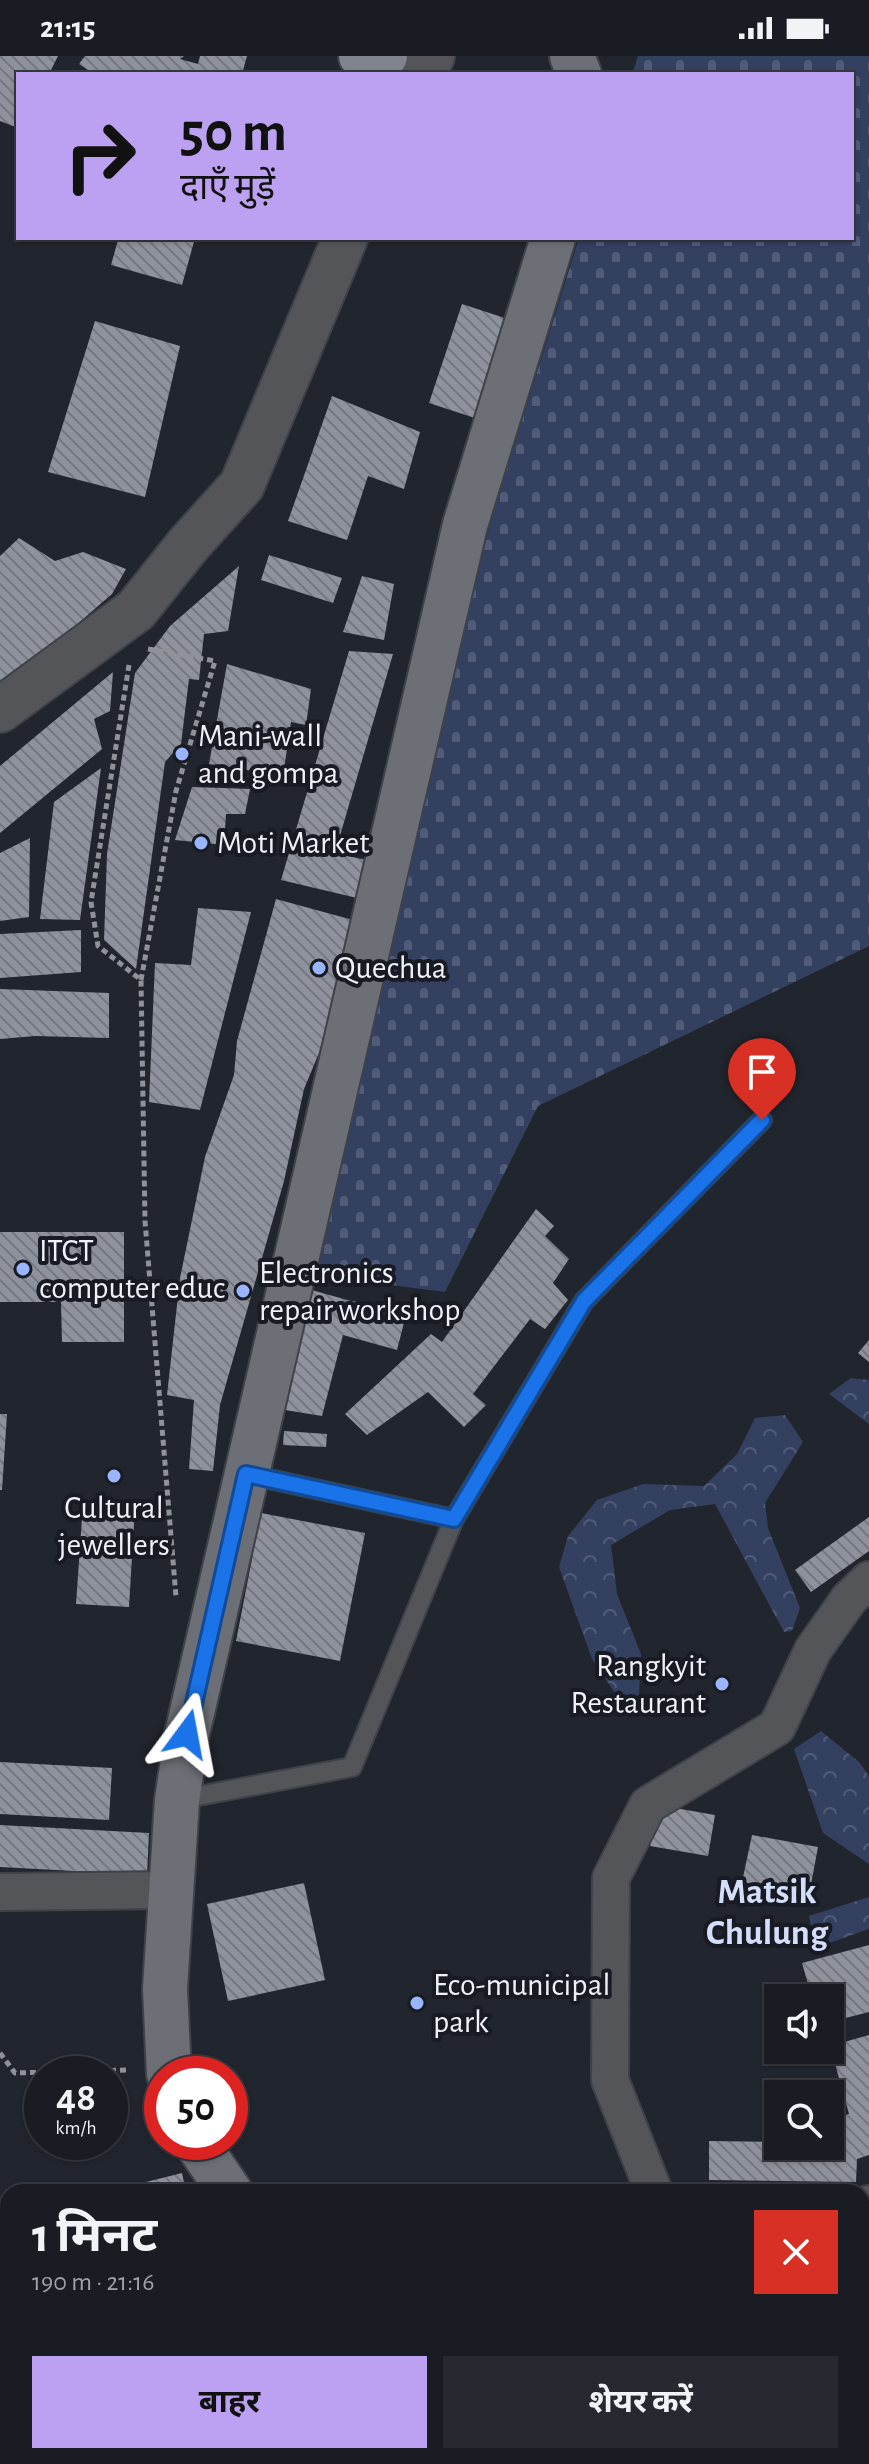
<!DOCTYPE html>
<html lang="hi">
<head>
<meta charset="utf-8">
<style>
  :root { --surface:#191c22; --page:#26292f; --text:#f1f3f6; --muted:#9fa1a5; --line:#373a40; --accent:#bca0f2 }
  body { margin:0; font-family:"Alegreya Sans","Noto Sans Devanagari",sans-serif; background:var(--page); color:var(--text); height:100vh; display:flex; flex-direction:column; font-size:30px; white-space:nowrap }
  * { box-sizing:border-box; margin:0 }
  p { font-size:26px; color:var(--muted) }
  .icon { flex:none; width:44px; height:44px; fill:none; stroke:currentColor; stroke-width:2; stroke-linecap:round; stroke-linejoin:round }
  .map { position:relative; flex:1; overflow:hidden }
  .drawer { position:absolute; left:0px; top:2128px; width:870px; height:280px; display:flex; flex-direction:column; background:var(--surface); border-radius:24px 24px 0 0; box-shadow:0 2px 6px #0004,0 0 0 2px var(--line) }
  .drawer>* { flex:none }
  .guide { position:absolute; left:16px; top:16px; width:838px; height:168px; border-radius:0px; box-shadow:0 2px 6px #0004,0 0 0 2px var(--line); background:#bca0f2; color:#111; overflow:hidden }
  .tools { position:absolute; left:764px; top:1928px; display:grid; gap:16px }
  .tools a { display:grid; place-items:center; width:80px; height:80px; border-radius:0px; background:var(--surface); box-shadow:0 2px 6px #0004,0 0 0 2px var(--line); font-size:40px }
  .speed { position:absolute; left:24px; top:2000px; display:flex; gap:16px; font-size:40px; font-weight:700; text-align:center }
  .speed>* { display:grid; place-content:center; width:104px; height:104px; border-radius:50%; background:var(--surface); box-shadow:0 2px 6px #0004,0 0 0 2px var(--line); line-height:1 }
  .speed small { font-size:20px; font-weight:400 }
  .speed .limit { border:12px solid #d22; background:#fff; color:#111 }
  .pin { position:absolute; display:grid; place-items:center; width:68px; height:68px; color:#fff; margin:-82px -34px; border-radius:50% 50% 50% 0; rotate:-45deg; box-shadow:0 0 8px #0007 }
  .pin .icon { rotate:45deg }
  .me { position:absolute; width:88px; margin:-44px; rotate:13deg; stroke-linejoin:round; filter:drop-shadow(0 0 6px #0008) }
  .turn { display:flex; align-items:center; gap:28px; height:168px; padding:0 32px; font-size:36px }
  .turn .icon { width:104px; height:104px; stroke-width:2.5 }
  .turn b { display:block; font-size:56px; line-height:68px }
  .round { display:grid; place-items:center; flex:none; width:84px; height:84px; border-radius:0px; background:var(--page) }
  .summary { display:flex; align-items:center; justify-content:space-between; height:136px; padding:0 32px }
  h1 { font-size:48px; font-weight:700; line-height:60px }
  .action { display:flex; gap:16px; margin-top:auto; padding:16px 32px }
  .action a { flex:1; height:92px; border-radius:0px; background:var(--accent); color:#111; font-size:32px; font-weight:700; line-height:92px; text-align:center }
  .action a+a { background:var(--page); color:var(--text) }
  .status { display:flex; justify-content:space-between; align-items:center; height:56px; padding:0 40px; background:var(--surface); direction:ltr }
  .status svg { height:22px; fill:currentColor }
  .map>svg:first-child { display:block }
  .forest { fill:url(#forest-crowns) }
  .cemetery { fill:url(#cemetery-stones) }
  .building { fill:url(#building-back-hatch) }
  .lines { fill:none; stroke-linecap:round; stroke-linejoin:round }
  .service-casing { stroke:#3e4249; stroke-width:22 }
  .pedestrian-casing { stroke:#3e4249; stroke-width:30 }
  .minor-casing { stroke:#3e4249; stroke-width:40 }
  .tertiary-casing { stroke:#3e4249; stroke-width:48 }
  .secondary-casing { stroke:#3e4249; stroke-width:48 }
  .primary-casing { stroke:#3e4249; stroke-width:48 }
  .path { stroke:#8f9298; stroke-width:5; stroke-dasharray:6 4; stroke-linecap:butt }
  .service { stroke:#535559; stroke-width:18 }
  .pedestrian { stroke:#535559; stroke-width:26 }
  .minor { stroke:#535559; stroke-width:36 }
  .tertiary { stroke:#535559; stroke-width:44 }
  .secondary { stroke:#6c6f76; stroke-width:44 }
  .primary { stroke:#80848c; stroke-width:44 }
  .route-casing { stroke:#114b97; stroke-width:20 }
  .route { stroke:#1a73e8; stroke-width:14 }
  .poi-dot { fill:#99b5fd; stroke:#181b23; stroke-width:3 }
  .labels { text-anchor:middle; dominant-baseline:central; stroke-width:8; stroke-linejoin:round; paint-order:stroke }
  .poi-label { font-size:32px; fill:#eff1f7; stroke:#181b23; text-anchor:start }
  .quarter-label { font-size:36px; font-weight:bold; fill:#d3defa; stroke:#181b23 }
</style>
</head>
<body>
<div class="status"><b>21:15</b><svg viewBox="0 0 49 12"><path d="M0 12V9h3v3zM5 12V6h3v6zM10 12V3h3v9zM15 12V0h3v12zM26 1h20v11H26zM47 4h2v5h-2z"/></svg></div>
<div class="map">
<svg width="869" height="2408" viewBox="0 0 869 2408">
  <defs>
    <pattern id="forest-crowns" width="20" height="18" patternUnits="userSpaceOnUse" patternTransform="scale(2)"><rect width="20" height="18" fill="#344060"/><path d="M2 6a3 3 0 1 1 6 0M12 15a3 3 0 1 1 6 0" fill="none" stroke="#525c78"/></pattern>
    <pattern id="cemetery-stones" width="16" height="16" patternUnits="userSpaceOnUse" patternTransform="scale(2)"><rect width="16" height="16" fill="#344060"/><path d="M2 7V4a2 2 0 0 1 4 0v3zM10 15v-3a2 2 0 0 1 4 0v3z" fill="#525c78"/></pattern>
    <pattern id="building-back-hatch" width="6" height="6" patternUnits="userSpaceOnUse" patternTransform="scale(2)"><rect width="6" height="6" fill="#8e929c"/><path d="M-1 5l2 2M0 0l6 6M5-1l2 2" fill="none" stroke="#76787f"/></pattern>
  </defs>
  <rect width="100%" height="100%" fill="#21252d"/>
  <!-- forest -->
  <path class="forest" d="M851,1322L869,1324V1368L829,1338Z
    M785,1359L803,1386L765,1447L768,1472L800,1552L792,1575L784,1576L715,1448L670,1454L611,1489L617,1538L641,1598L639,1641L625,1652L592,1603L559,1511L568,1480L597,1444L643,1428L704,1430L737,1398L755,1362Z
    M821,1675L859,1706L869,1720V1808L823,1777L794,1693Z
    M869,1841V1873L815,1892L809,1860Z"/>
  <!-- cemetery -->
  <path class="cemetery" d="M638,0H869V890L538,1050L445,1236L315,1219L409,804L491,464L579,182H852V18H632Z"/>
  <!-- building -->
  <path class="building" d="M0,0H58L49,18H18V72L0,65Z
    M85,0H184L180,3L198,8L200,0H247L242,18H130L123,15L120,18H94L79,8Z
    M113,182H195L182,229L111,209L118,184Z
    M462,248L514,265L481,364L429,347Z
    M95,265L180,290L145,441L48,416Z
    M332,340L420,376L404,433L368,420L347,484L288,465Z
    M19,482L55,505L83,496L126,513L112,538L0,635V500Z
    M269,499L342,522L333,547L261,524Z
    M239,510L228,575L204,578L199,624L189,623L181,688L165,706L136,913L104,884L107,798L135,617L170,570Z
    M362,520L394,528L384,584L343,576Z
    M349,595L393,598L335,797L366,804L357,842L281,824Z
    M227,608L311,633L306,669L291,666L283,720L209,708Z
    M113,616L110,655L94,663L102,693L0,777V710Z
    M101,712L80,864L40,863L54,746Z
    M192,731L250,733L245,758H226L224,789L175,784Z
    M30,782L29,861L0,865V797Z
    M276,843L353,864L319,997L304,1033L284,1125L220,1349L213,1415L189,1413L194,1344L167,1339L180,1222L205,1101L234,1019L237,985Z
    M198,852L251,856L200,1054L149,1046L155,907L191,909Z
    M81,874V916L0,922V878Z
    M0,933L109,937V982L35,980L0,983Z
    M536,1153L554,1170L545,1180L569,1203L553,1227L568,1244L545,1273L530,1263L473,1338L486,1349L464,1371L428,1336L367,1379L345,1358L431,1278L442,1286Z
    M0,1176H124V1286H62L61,1246H0Z
    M308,1233L351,1245L408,1251L397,1294L343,1279L322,1360L279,1353Z
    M869,1284V1306L858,1297Z
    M0,1358H7L2,1434H0Z
    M284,1375L327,1378L326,1391L283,1389Z
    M83,1448L135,1451L129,1551L76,1548Z
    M261,1457L365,1477L340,1605L236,1585Z
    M869,1461V1495L811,1536L795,1514Z
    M0,1706L112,1712L109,1764L0,1758Z
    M658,1749L715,1759L708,1800L650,1790Z
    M0,1769L149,1777L147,1819L0,1811Z
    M752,1779L818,1791L809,1839L742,1826Z
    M304,1827L325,1924L228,1945L207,1848Z
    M869,1889V1956L830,1966V1942H812L802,1907Z
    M869,1979V2099L857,2103L856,2126L709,2124V2085L778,2086V2090H830V2087L844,2088L838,2060L849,2058L830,1990Z
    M182,2117L186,2136H135L134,2129Z
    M63,2400H243L242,2408H209L198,2406L197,2408H59Z
    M271,2400H357V2408H271Z
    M612,2400H665L704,2406L611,2408Z
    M733,2400H767L766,2408H731Z"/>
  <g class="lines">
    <defs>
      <path id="service" d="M246,1418L454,1463
        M177,1744L352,1711L454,1463L584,1245L762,1064
        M862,2275L869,2246"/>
      <path id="pedestrian" d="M407,2408L408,2400
        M829,2408L831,2400"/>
      <path id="minor" d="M0,1836L171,1834
        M654,2136L610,2024L611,1822L648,1749L777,1671L813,1594L849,1543L869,1524
        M862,2226L869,2223"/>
      <path id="tertiary" d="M423,18L432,0
        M0,654L136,554L188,489L242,429L345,182
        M862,2155L869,2152"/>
      <path id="secondary" d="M572,0L579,18
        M169,2018L165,1933L177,1744L187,1678L465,469L553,182
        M196,2086L230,2136
        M797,2408L799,2400"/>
      <path id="primary" d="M361,0H385"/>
    </defs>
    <!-- service casing -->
    <use href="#service" class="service-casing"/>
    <!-- pedestrian casing -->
    <use href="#pedestrian" class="pedestrian-casing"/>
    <!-- minor casing -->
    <use href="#minor" class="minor-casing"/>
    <!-- tertiary casing -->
    <use href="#tertiary" class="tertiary-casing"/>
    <!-- secondary casing -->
    <use href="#secondary" class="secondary-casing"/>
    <!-- primary casing -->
    <use href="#primary" class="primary-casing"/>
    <!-- path -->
    <path class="path" d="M129,609L91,846L98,890L141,924L145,1165L176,1541
      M141,924L176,735L215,605L148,593
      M0,1997L15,2017L130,2014
      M0,2247L8,2251
      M442,2400L518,2408
      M251,2408L252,2400"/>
    <!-- service -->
    <use href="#service" class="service"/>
    <!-- pedestrian -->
    <use href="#pedestrian" class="pedestrian"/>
    <!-- minor -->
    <use href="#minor" class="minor"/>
    <!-- tertiary -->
    <use href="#tertiary" class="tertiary"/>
    <!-- secondary -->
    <use href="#secondary" class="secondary"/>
    <!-- primary -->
    <use href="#primary" class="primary"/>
  </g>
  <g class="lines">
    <defs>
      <path id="route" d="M187,1678L246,1418L454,1463L584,1245L762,1064"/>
    </defs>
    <!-- route casing -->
    <use href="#route" class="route-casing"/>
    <!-- route -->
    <use href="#route" class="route"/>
  </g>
  <!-- markers -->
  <g class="poi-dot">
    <circle cx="182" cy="698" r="8"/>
    <circle cx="201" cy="787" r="8"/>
    <circle cx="319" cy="912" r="8"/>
    <circle cx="23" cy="1213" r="8"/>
    <circle cx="243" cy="1235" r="8"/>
    <circle cx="114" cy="1420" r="8"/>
    <circle cx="722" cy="1628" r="8"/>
    <circle cx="417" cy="1947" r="8"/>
  </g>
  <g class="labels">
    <!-- poi labels -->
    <g class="poi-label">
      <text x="198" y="680">Mani-wall<tspan x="198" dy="37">and gompa</tspan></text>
      <text x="217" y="787">Moti Market</text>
      <text x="335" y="912">Quechua</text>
      <text x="39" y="1195">ITCT<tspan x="39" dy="37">computer educ</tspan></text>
      <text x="259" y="1217">Electronics<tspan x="259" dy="37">repair workshop</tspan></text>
      <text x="114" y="1452" text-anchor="middle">Cultural<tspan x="114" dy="37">jewellers</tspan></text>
      <text x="706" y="1610" text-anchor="end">Rangkyit<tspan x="706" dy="37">Restaurant</tspan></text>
      <text x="433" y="1929">Eco-municipal<tspan x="433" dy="37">park</tspan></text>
    </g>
    <!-- quarter labels -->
    <g class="quarter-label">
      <text x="767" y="1836">Matsik<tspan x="767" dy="41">Chulung</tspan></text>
    </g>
  </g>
</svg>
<div class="tools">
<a><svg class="icon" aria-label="sound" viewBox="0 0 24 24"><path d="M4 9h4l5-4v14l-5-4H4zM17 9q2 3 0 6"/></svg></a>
<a><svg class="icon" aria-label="search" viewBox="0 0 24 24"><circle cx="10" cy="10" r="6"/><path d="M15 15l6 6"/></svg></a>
</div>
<div class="speed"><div>48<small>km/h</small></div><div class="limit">50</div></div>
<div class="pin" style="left:762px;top:1064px;background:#d93025"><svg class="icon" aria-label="arrive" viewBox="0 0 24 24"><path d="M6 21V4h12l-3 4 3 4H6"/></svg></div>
<svg class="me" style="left:187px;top:1678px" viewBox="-20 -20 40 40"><path d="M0-17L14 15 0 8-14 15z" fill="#1a73e8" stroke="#fff" stroke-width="4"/></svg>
<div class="guide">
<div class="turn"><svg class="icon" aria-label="right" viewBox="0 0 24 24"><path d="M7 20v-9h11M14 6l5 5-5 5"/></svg><div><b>50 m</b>दाएँ मुड़ें</div></div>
</div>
<section class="drawer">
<div class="summary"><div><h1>1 मिनट</h1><p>190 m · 21:16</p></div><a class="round" style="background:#d93025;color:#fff"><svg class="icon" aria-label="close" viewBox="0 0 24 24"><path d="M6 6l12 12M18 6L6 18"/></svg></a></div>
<div class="action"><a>बाहर</a><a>शेयर करें</a></div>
</section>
</div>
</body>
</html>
